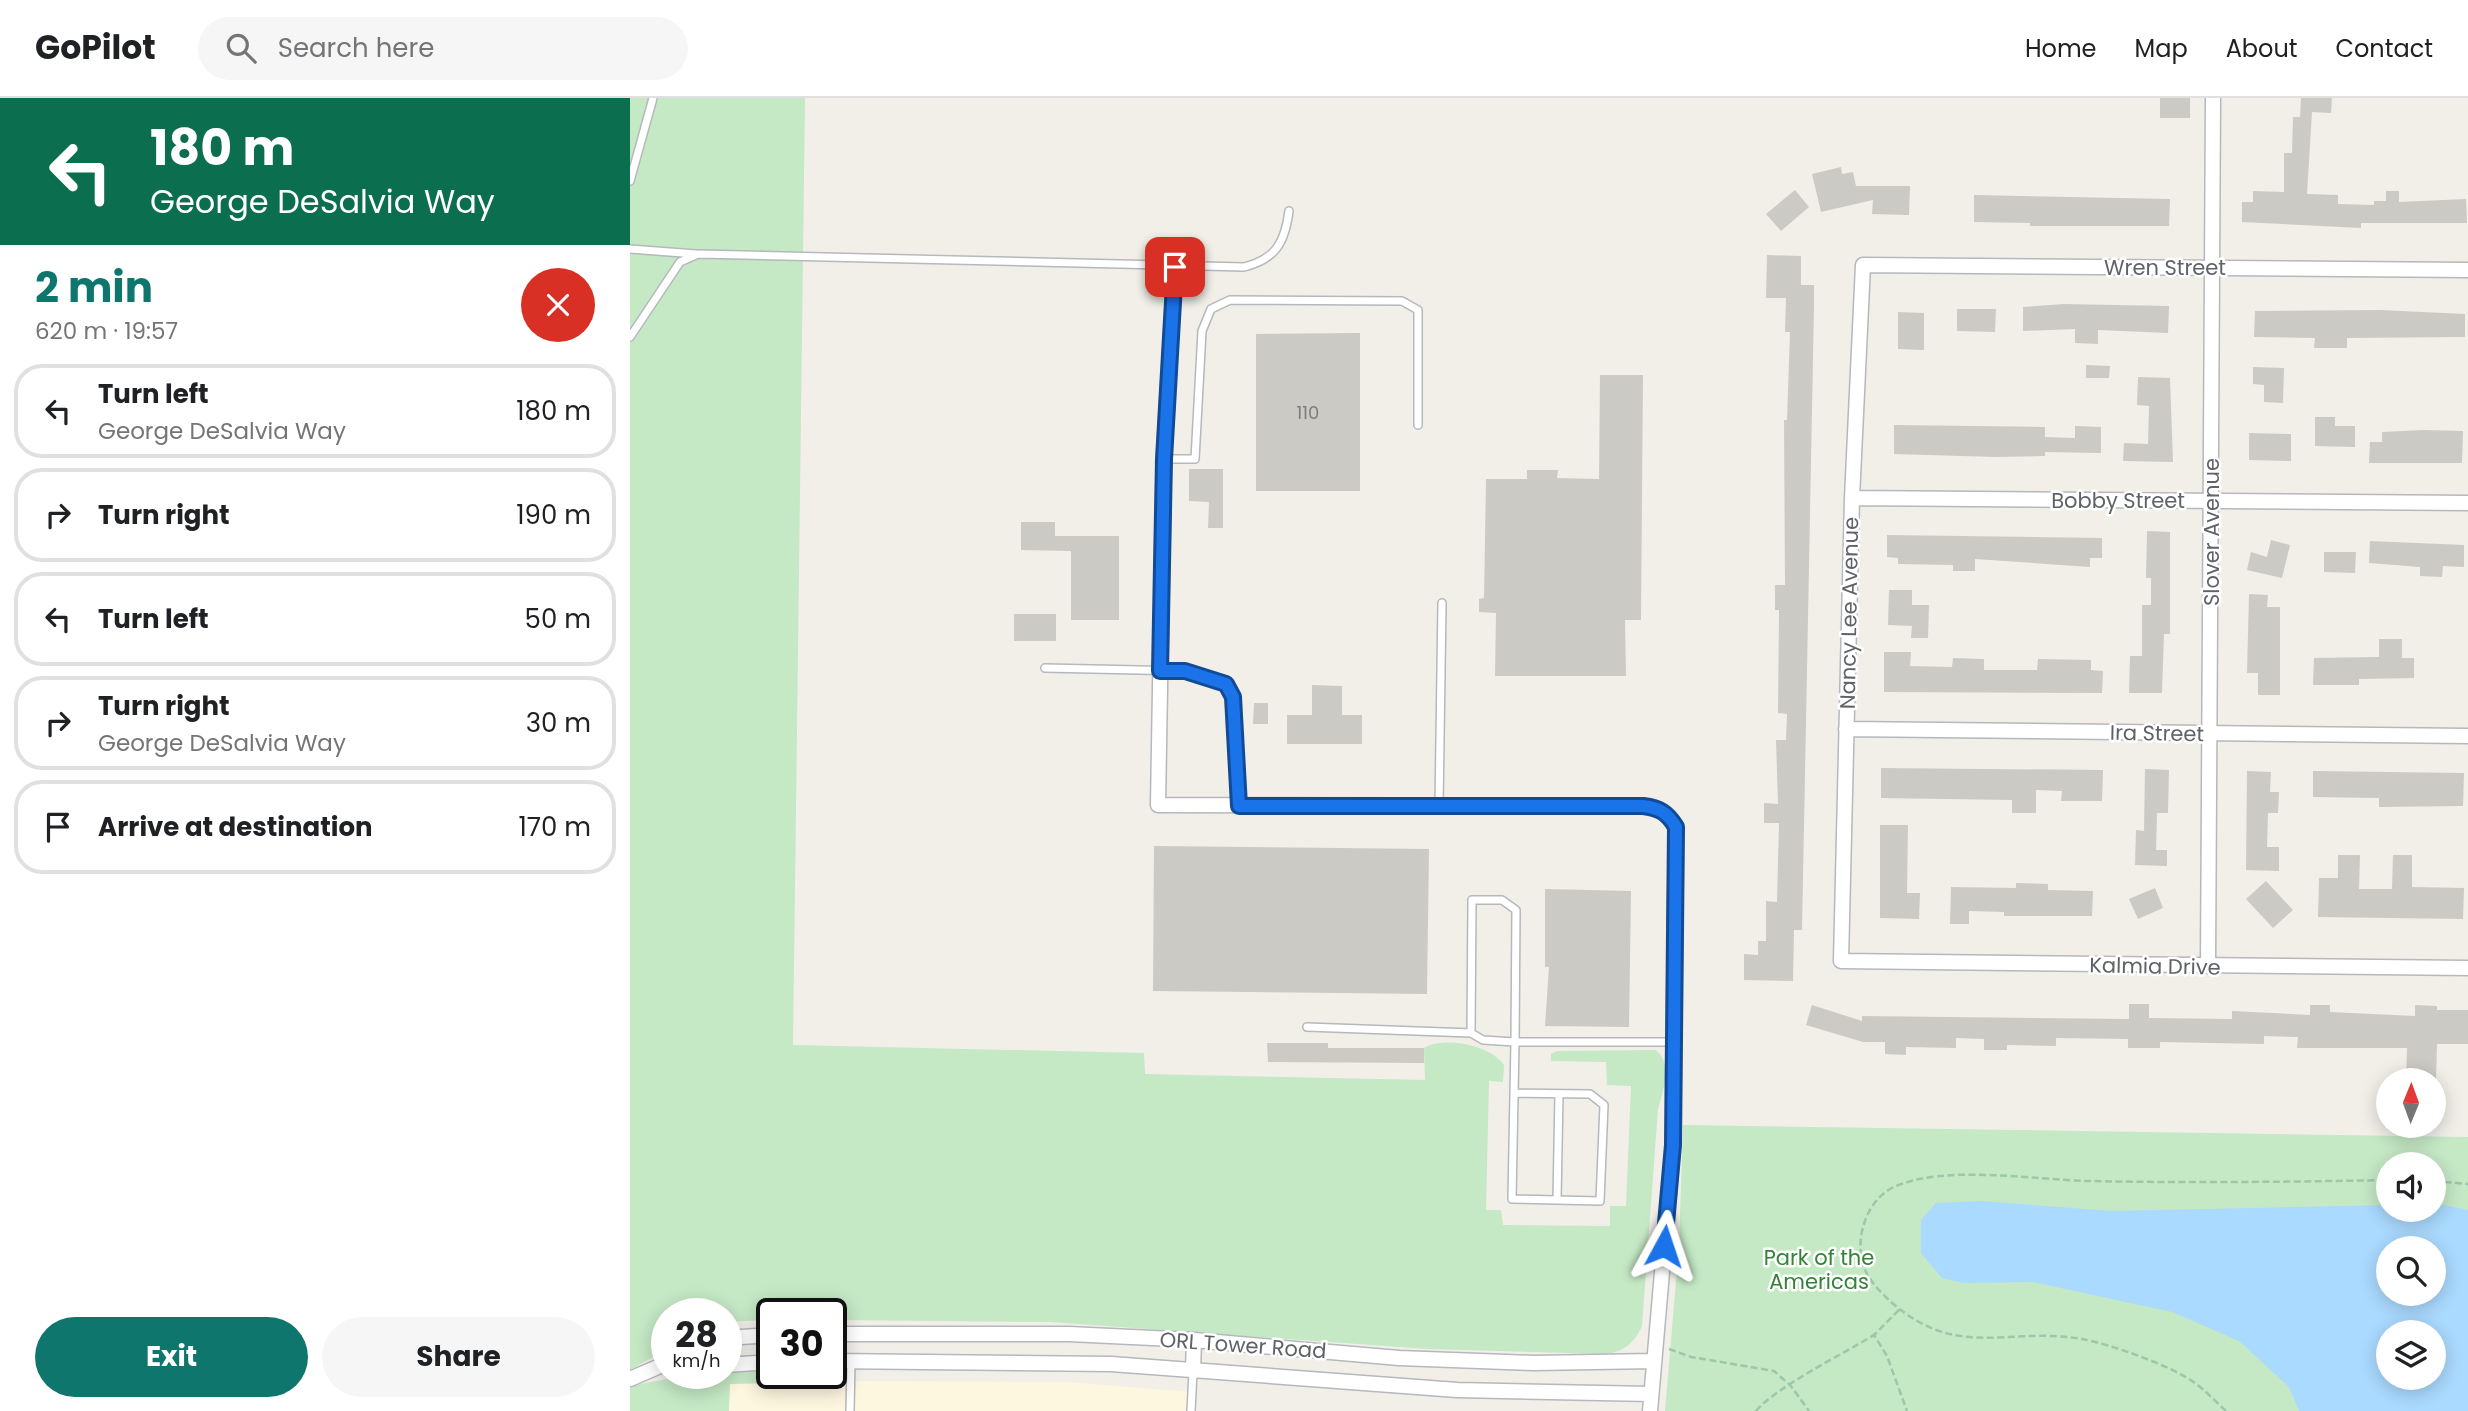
<!DOCTYPE html>
<html lang="en">
<head>
<meta charset="utf-8">
<style>
  :root { --surface:#fff; --page:#f6f6f6; --text:#202124; --muted:#757577; --line:#e0e0e0; --accent:#0f766e }
  body { margin:0; font-family:Poppins,sans-serif; background:var(--page); color:var(--text); height:100vh; display:flex; flex-direction:column; font-size:26px; white-space:nowrap }
  * { box-sizing:border-box; margin:0 }
  p { font-size:23px; color:var(--muted) }
  .icon { flex:none; width:38px; height:38px; fill:none; stroke:currentColor; stroke-width:2; stroke-linecap:round; stroke-linejoin:round }
  .map { position:relative; flex:1; overflow:hidden }
  .panel { display:flex; flex-direction:column; background:var(--surface); width:630px }
  .panel>* { flex:none }
  .top-card { background:#0b6e4f; color:#fff; overflow:hidden }
  .needle { width:46px; rotate:1deg }
  .tools { position:absolute; left:1746px; top:970px; display:grid; gap:14px }
  .tools a { display:grid; place-items:center; width:70px; height:70px; border-radius:50%; background:var(--surface); box-shadow:0 4px 18px #0003; font-size:35px }
  .speed { position:absolute; left:21px; top:1200px; display:flex; gap:14px; font-size:35px; font-weight:700; text-align:center }
  .speed>* { display:grid; place-content:center; width:91px; height:91px; border-radius:50%; background:var(--surface); box-shadow:0 4px 18px #0003; line-height:1 }
  .speed small { font-size:18px; font-weight:400 }
  .speed .limit { border:4px solid #111; border-radius:10px; background:#fff; color:#111 }
  .pin { position:absolute; display:grid; place-items:center; width:60px; height:60px; color:#fff; margin:-30px; border-radius:14px; box-shadow:0 4px 10px #0006 }
  .me { position:absolute; width:77px; margin:-38px; rotate:5deg; stroke-linejoin:round; filter:drop-shadow(0 0 5px #0008) }
  .turn { display:flex; align-items:center; gap:24px; height:147px; padding:0 35px; font-size:32px }
  .turn .icon { width:91px; height:91px; stroke-width:2.5 }
  .turn b { display:block; font-size:49px; line-height:60px }
  .round { display:grid; place-items:center; flex:none; width:74px; height:74px; border-radius:37px; background:var(--page) }
  .overview { display:flex; align-items:center; justify-content:space-between; height:119px; padding:0 35px }
  h1 { font-size:42px; font-weight:700; line-height:52px; color:var(--accent) }
  .action { display:flex; gap:14px; margin-top:auto; padding:14px 35px }
  .action a { flex:1; height:80px; border-radius:42px; background:var(--accent); color:#fff; font-size:28px; font-weight:700; line-height:80px; text-align:center }
  .action a+a { background:var(--page); color:var(--text) }
  ul { padding:0; list-style:none }
  li { display:flex; align-items:center; gap:21px; height:94px; margin:0 14px 10px; padding:0 21px; border:4px solid var(--line); border-radius:28px }
  li div { flex:1 }
  li b { display:block; font-size:26px }
  li em { font-style:normal }
  header { display:flex; align-items:center; gap:42px; box-sizing:border-box; height:98px; padding:0 35px; background:var(--surface); border-bottom:2px solid var(--line) }
  header strong { font-size:33px }
  nav { display:flex; gap:38px; margin-inline-start:auto; font-size:24px }
  .search { width:490px; height:63px; background:var(--page); display:flex; align-items:center; gap:18px; box-sizing:border-box; padding:0 24px; border-radius:38px; color:var(--muted); font-size:26px }
  main { display:flex; flex:1; min-height:0 }
  .map>svg:first-child { display:block }
  .commercial { fill:#fef7e0 }
  .green { fill:#c5e8c5; fill-rule:evenodd }
  .water { fill:#aadaff; fill-rule:evenodd }
  .building { fill:#cccac5 }
  .lines { fill:none; stroke-linecap:round; stroke-linejoin:round }
  .lane-casing { stroke:#b5b8bc; stroke-width:10 }
  .street-casing { stroke:#b5b8bc; stroke-width:17 }
  .path { stroke:#9cc7a9; stroke-width:2.5; stroke-dasharray:7 3.5; stroke-linecap:butt }
  .lane { stroke:#fff; stroke-width:7 }
  .street { stroke:#fff; stroke-width:14 }
  .route-casing { stroke:#114b97; stroke-width:18 }
  .route { stroke:#1a73e8; stroke-width:12 }
  .labels { text-anchor:middle; dominant-baseline:central; stroke-width:5; stroke-linejoin:round; paint-order:stroke }
  .number-label { font-size:18px; fill:#7a7d7f }
  .street-label { font-size:21px; fill:#5f6368; stroke:#fff }
  .park-label { font-size:21px; fill:#348238; stroke:#fff }
</style>
</head>
<body>
<header>
<strong>GoPilot</strong>
<div class="search"><svg class="icon" aria-label="search" viewBox="0 0 24 24"><circle cx="10" cy="10" r="6"/><path d="M15 15l6 6"/></svg>Search here</div>
<nav><a>Home</a><a>Map</a><a>About</a><a>Contact</a></nav>
</header>
<main>
<section class="panel">
<div class="top-card">
<div class="turn"><svg class="icon" aria-label="left" viewBox="0 0 24 24"><path d="M17 20v-9H6M10 6l-5 5 5 5"/></svg><div><b>180 m</b>George DeSalvia Way</div></div>
</div>
<div class="overview"><div><h1>2 min</h1><p>620 m · 19:57</p></div><a class="round" style="background:#d93025;color:#fff"><svg class="icon" aria-label="close" viewBox="0 0 24 24"><path d="M6 6l12 12M18 6L6 18"/></svg></a></div>
<ul>
<li><svg class="icon" aria-label="left" viewBox="0 0 24 24"><path d="M17 20v-9H6M10 6l-5 5 5 5"/></svg><div><b>Turn left</b><p>George DeSalvia Way</p></div><em>180 m</em></li>
<li><svg class="icon" aria-label="right" viewBox="0 0 24 24"><path d="M7 20v-9h11M14 6l5 5-5 5"/></svg><div><b>Turn right</b></div><em>190 m</em></li>
<li><svg class="icon" aria-label="left" viewBox="0 0 24 24"><path d="M17 20v-9H6M10 6l-5 5 5 5"/></svg><div><b>Turn left</b></div><em>50 m</em></li>
<li><svg class="icon" aria-label="right" viewBox="0 0 24 24"><path d="M7 20v-9h11M14 6l5 5-5 5"/></svg><div><b>Turn right</b><p>George DeSalvia Way</p></div><em>30 m</em></li>
<li><svg class="icon" aria-label="arrive" viewBox="0 0 24 24"><path d="M6 21V4h12l-3 4 3 4H6"/></svg><div><b>Arrive at destination</b></div><em>170 m</em></li>
</ul>
<div class="action"><a>Exit</a><a>Share</a></div>
</section>
<div class="map">
<svg width="1838" height="1313" viewBox="0 0 1838 1313">
  <rect width="100%" height="100%" fill="#f1efe8"/>
  <!-- commercial -->
  <path class="commercial" d="M170,1283L437,1284L560,1294L559,1313H99V1286Z"/>
  <!-- green -->
  <path class="green" d="M0,0H175L163,947L514,955L515,976L795,982L794,950C815,938 860,947 874,967L873,984L859,983L856,1112H871L873,1127L980,1128V1108H996L1001,988L977,987L976,964L921,963V956L927,953L1026,952C1043,967 1033,992 1028,1011L1012,1228C1004,1246 993,1254 975,1256L797,1251L420,1224L201,1222V1216H142V1222L96,1224V1216H37V1251L0,1272Z
    M1053,1027L1838,1039V1313H1035L1049,1148ZM1759,1066H1804V1111H1759ZM1759,1150H1804V1195H1759ZM1759,1234H1804V1279H1759Z
    M142,1273V1276H198L205,1284L100,1286L99,1313H0V1288L58,1277Z"/>
  <!-- water -->
  <path class="water" d="M1350,1103L1481,1113L1759,1107V1111H1804V1105L1838,1112V1313H1669L1659,1289L1609,1243L1542,1214L1403,1184L1334,1185L1312,1180L1291,1155V1122L1306,1105ZM1759,1150H1804V1195H1759ZM1759,1234H1804V1279H1759Z"/>
  <!-- building -->
  <path class="building" d="M1530,0H1560V20H1530Z
    M1671,0H1702L1701,15L1682,14L1677,96L1708,97V106L1744,107V103H1756V93H1769V104L1836,101L1837,125H1731V130L1612,124V104H1623V93L1654,94V55H1662L1663,19H1670Z
    M1211,69L1212,76L1223,74L1226,88H1280L1279,117L1242,116L1243,102L1191,114L1182,76Z
    M1165,92L1179,109L1151,133L1136,116Z
    M1344,97L1540,101L1539,128H1400V125L1344,124Z
    M1137,157L1171,158V187H1184V208L1172,832H1164L1163,883L1114,882V856L1128,857V843H1136V803L1147,804L1149,725H1134V705L1148,706L1146,642H1156L1157,616L1148,615L1149,512H1145V487H1155L1154,322H1157L1160,234H1155L1156,200H1136Z
    M1434,206L1539,208L1538,235L1468,232V246L1445,245V231L1393,233V209Z
    M1327,211H1366L1365,234L1327,233Z
    M1750,212L1835,216V239L1717,240V250H1684L1685,240L1624,239L1625,213Z
    M1268,214L1294,215V252L1268,251Z
    M730,235V393H626V236Z
    M1456,267L1480,268L1479,280H1456Z
    M1623,269L1654,270L1653,305L1634,304V287L1623,286Z
    M970,277H1013L1011,522H995L996,578H865L866,515L849,514V501L854,500L856,381H897V372H928L927,380L969,381Z
    M1508,279L1540,280L1543,364L1493,363L1494,345L1518,346L1519,308L1507,307Z
    M1685,319H1705V328H1725V349L1685,348Z
    M1264,327L1415,329V339L1445,340V328L1471,329V355L1415,354V358L1366,359L1264,356Z
    M1793,332L1833,333L1832,365H1739L1740,344H1752V334Z
    M1619,335L1661,336V363L1619,362Z
    M559,371H593V430H578L579,404L559,403Z
    M391,424H425V438H489V522H441V453L391,452Z
    M1517,433L1540,434V536H1534L1532,595H1499L1500,558H1512V507H1521V480H1516Z
    M1257,437L1472,440V460H1460V469L1345,461V473H1323V467L1268,466V460L1257,459Z
    M1641,442L1660,447L1652,480L1617,472L1621,454L1637,459Z
    M1740,443L1834,447V469L1813,468L1812,479L1790,478V469L1739,465Z
    M1694,454H1726L1725,475L1694,474Z
    M1259,492H1282V507H1299L1298,540H1281L1282,528L1258,527Z
    M1619,496L1638,497L1637,509H1650V597H1628V575H1617Z
    M384,516H426V543H384Z
    M1749,541H1772V560H1784V580L1729,581V587H1683L1684,560L1749,559Z
    M1254,554H1281L1280,568L1322,569L1323,560L1354,561V572H1407L1408,561L1461,562V572L1473,573L1472,595L1254,594Z
    M682,587L712,588V617H732V646H657V617H682Z
    M624,605H638V626H623Z
    M1251,670L1473,672L1472,703H1431L1432,693L1406,692V715H1382V702L1251,700Z
    M1515,671L1539,672L1538,715H1527L1526,752H1537V768L1505,767L1506,732L1514,733Z
    M1617,673L1641,674L1640,694H1649L1648,715H1638L1637,749H1649V773L1616,772Z
    M1683,673L1834,675L1833,708L1749,709V700L1683,699Z
    M1250,727H1278L1277,795H1290L1289,821L1250,820Z
    M524,748L799,751L797,896L523,893Z
    M1708,757H1730L1729,791H1762L1763,757H1782V789L1834,790L1833,821L1688,819L1689,780H1708Z
    M1636,783L1663,812L1643,830L1616,801Z
    M1386,785L1418,786V792L1463,793L1462,818H1374V814L1339,813V826H1320L1321,789L1386,790Z
    M1525,790L1533,810L1508,821L1499,801Z
    M915,791L1001,793L999,929L915,928L919,869H915Z
    M1499,906H1519V920L1602,921V913L1680,917V907H1700V914L1785,918V907L1807,908V912H1838V946H1807L1806,982H1776L1777,950H1667L1668,939L1634,938V946L1530,944V950H1498V941L1426,940V948L1377,947V952H1354V941L1326,940V950L1276,949V957L1255,956V944H1233L1176,927L1182,907L1232,923V918L1499,921Z
    M637,945H698V950H794V965L638,964Z"/>
  <g class="lines">
    <defs>
      <path id="lane" d="M0,83L23,0
        M0,151L66,156
        M0,239L50,164L68,156L614,169C646,161 655,144 659,113
        M534,361H565L572,233L581,211L600,202L772,203L788,212V327
        M415,570L555,573L596,586L603,599L609,707
        M809,708L812,505
        M677,929L841,935
        M884,995L960,996L974,1007L970,1103L882,1101L885,944L853,942L841,935L842,802H872L886,812L885,944H1044
        M927,1102L929,996
        M220,1313L221,1263
        M561,1313L563,1274"/>
      <path id="street" d="M545,169L534,357L528,707L1013,708C1029,710 1037,714 1046,729L1043,1047L1020,1313
        M1838,172L1233,167L1222,400L1211,863L1838,870
        M1222,400L1838,405
        M1216,631L1838,638
        M1578,868L1583,0
        M201,1236H439L564,1242L769,1260L904,1265L1024,1263
        M96,1240L142,1237
        M201,1263L481,1266L827,1292L1021,1296
        M96,1267L142,1264
        M563,1273L564,1242
        M0,1281L37,1265"/>
    </defs>
    <!-- lane casing -->
    <use href="#lane" class="lane-casing"/>
    <!-- street casing -->
    <use href="#street" class="street-casing"/>
    <!-- path -->
    <path class="path" d="M1804,1083L1838,1086
      M1269,1212L1244,1237L1257,1258L1277,1313
      M1039,1251L1061,1259L1144,1273L1161,1288L1179,1313
      M1126,1313C1146,1289 1213,1256 1244,1237
      M1596,1313C1586,1304 1576,1293 1565,1285C1542,1268 1480,1246 1452,1241C1376,1228 1329,1263 1261,1204C1251,1195 1237,1180 1233,1167C1225,1140 1236,1102 1264,1089C1314,1066 1403,1082 1458,1083C1558,1085 1658,1084 1759,1082"/>
    <!-- lane -->
    <use href="#lane" class="lane"/>
    <!-- street -->
    <use href="#street" class="street"/>
  </g>
  <g class="lines">
    <defs>
      <path id="route" d="M545,169L534,361L530,573H555L596,586L603,599L609,708H1013C1029,710 1037,714 1046,729L1043,1047L1034,1148"/>
    </defs>
    <!-- route casing -->
    <use href="#route" class="route-casing"/>
    <!-- route -->
    <use href="#route" class="route"/>
  </g>
  <g class="labels">
    <!-- number labels -->
    <g class="number-label">
      <text x="678" y="314">110</text>
    </g>
    <!-- street labels -->
    <g class="street-label">
      <text x="1535" y="169">Wren Street</text>
      <text x="1488" y="402">Bobby Street</text>
      <text transform="translate(1581 434) rotate(-90)">Slover Avenue</text>
      <text transform="translate(1219 515) rotate(-89)">Nancy Lee Avenue</text>
      <text transform="translate(1527 635) rotate(1)">Ira Street</text>
      <text transform="translate(1525 868) rotate(1)">Kalmia Drive</text>
      <text transform="translate(613 1247) rotate(4)">ORL Tower Road</text>
    </g>
    <!-- park labels -->
    <g class="park-label">
      <text x="1189" y="1159">Park of the<tspan x="1189" dy="24">Americas</tspan></text>
    </g>
  </g>
</svg>
<div class="tools">
<a><svg class="needle" viewBox="-14 -14 28 28"><path d="M0-13l5 13h-10z" fill="#e53935"/><path d="M0 13l5-13h-10z" fill="#757577"/></svg></a>
<a><svg class="icon" aria-label="sound" viewBox="0 0 24 24"><path d="M4 9h4l5-4v14l-5-4H4zM17 9q2 3 0 6"/></svg></a>
<a><svg class="icon" aria-label="search" viewBox="0 0 24 24"><circle cx="10" cy="10" r="6"/><path d="M15 15l6 6"/></svg></a>
<a><svg class="icon" aria-label="layers" viewBox="0 0 24 24"><path d="M12 4l9 5-9 5-9-5zM3 14l9 5 9-5"/></svg></a>
</div>
<div class="speed"><div>28<small>km/h</small></div><div class="limit">30</div></div>
<div class="pin" style="left:545px;top:169px;background:#d93025"><svg class="icon" aria-label="arrive" viewBox="0 0 24 24"><path d="M6 21V4h12l-3 4 3 4H6"/></svg></div>
<svg class="me" style="left:1034px;top:1148px" viewBox="-20 -20 40 40"><path d="M0-17L14 15 0 8-14 15z" fill="#1a73e8" stroke="#fff" stroke-width="4"/></svg>
</div>
</main>
</body>
</html>
